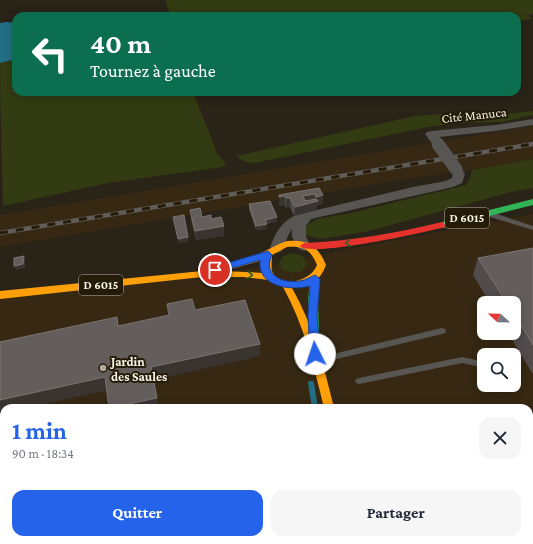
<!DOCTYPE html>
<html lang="fr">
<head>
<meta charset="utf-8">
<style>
  :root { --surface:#fff; --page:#f6f6f7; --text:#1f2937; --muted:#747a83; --accent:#2563eb }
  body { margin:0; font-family:"Crimson Pro",serif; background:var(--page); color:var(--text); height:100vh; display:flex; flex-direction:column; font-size:15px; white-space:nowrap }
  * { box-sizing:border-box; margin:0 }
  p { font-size:13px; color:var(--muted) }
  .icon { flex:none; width:22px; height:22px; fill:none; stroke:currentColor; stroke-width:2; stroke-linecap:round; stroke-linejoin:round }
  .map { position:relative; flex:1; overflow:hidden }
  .drawer { position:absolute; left:0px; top:404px; width:533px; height:140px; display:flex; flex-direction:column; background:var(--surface); border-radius:12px 12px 0 0; box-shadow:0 2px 10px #0003 }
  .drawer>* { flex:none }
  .hud { position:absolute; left:12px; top:12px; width:509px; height:84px; border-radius:12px; box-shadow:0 2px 10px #0003; background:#0b6e4f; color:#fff; overflow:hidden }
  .needle { width:26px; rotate:292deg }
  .controls { position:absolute; left:477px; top:296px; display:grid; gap:8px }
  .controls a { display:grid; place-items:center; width:44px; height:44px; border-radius:8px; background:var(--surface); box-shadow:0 2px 10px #0003; font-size:20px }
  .pin { position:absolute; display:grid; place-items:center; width:34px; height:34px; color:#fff; margin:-17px; border:2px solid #fff; border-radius:50%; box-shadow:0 1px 4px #0007 }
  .me { position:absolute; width:44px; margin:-22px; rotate:356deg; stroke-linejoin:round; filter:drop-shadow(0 0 3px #0008) }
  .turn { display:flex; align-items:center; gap:14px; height:84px; padding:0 12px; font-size:18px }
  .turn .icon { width:52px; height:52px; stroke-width:2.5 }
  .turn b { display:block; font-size:28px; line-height:34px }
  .round { display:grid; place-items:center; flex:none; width:42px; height:42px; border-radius:12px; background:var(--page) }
  .head { display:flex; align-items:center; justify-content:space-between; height:68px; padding:0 12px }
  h1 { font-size:24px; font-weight:700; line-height:30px; color:var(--accent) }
  .cta { display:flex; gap:8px; margin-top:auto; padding:8px 12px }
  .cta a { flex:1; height:46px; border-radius:12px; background:var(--accent); color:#fff; font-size:16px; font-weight:700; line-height:46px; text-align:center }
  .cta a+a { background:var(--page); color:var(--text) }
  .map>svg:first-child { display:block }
  .built { fill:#362812; fill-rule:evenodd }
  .green { fill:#323b12 }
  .water { fill:#226f85 }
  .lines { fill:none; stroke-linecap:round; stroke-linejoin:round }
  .stream { fill:#226f85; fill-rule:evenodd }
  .lane { fill:#585652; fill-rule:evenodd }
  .street { fill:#585652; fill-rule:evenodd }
  .fast { fill:#30b455; fill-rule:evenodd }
  .slow { fill:#ff9f0a; fill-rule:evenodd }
  .jam { fill:#e5322d; fill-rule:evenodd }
  .rail-casing { stroke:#605d58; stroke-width:4.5 }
  .rail { stroke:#251b09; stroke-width:3; stroke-dasharray:8; stroke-linecap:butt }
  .street-bridge { stroke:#585652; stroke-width:13 }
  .wall { fill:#514c4b }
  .shaded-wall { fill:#39342f }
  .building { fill:#635d5c; stroke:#7a7571 }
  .oneway { stroke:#2a602b }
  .route { fill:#2563eb; stroke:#184099 }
  .poi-dot { fill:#b0aa9f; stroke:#251b09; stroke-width:1.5 }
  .labels { text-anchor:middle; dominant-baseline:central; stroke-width:4; stroke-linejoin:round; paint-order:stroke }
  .shield { fill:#251b09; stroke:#b9b2a4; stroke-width:1 }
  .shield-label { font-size:12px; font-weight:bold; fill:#f9f2e7 }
  .street-label { font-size:13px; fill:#f9f2e7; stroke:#251b09 }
  .poi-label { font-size:13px; font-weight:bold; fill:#f9f2e7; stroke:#251b09; text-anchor:start }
</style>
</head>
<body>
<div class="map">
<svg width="533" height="544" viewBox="0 0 533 544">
  <rect width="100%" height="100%" fill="#292318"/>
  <!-- built -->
  <path class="built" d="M533,126V159L472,170L394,181L0,247V215Z
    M533,214V487L529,488V408H4V526L0,527V295L264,267L317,255ZM484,303H514V333H484ZM484,355H514V385H484Z"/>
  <!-- green -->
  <path class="green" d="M165,0H533V14L528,15L531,19L517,21V16H171Z
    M16,59V92H193L218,155L226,163L223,167L108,183L3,206C2,158 0,111 0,63Z
    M533,111V115L502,122L457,123L423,128L255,163L245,162L236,156L415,116L440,114L498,115Z
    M533,159V188L511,192L369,231L320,239L306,235L305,227L317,219L351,213L466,185L470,178L472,170Z
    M293,253L303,256L307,264L302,271L292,273L282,270L279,262L283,256Z"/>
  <!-- water -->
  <path class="water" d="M6,22L16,23V59L0,63V23Z"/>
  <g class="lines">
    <!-- stream -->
    <path class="stream" d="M309,381H313L314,383L318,408H312L308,383Z
      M330,540H336L337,544H331Z"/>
    <!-- lane -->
    <path class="lane" d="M487,212H491L533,226V230L487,216L486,214Z
      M442,328L445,329L446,331L445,333L442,334L320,363L317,362L316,360L317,358L320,357Z
      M462,357L476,360L484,359V365L476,366L462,363L359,384L356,383L355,381L356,379L359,378Z"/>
    <!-- street -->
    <path class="street" d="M533,119V125L495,131L439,137L444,144L442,146H434L425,134L427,132L431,131L495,125Z
      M456,165L460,166L465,174L462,183L453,187L311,219L306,226V237L311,246L309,249L304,251L299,249L292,237V229L288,236L282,251L277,253L272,251L270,248C275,233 281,222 296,215L413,187L446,181L452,178L453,174L450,169L452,166Z"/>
    <!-- fast -->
    <path class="fast" d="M533,199V205L442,228L438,225L442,222Z
      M315,276L320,279L318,300L319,332L317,335L314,336L311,335L309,332L308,300L310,279Z"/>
    <!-- slow -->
    <path class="slow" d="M287,241C309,239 318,246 326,265C321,280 309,288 292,288C313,325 324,366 334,408H324C314,366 304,325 283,287L270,282L269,280L243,277H202L0,299V291L202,271H220L218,268L219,266L253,257L279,244ZM287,247C304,246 311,250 317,265C311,282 279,289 272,271C271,266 272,259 272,255ZM263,260V270L264,273L224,271Z
      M345,540H357V544H345Z"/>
    <!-- jam -->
    <path class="jam" d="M442,222L446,225L445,227C427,232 309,258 300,246L304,243C351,241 396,233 442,222Z"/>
    <defs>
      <path id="rail" d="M0,233L533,144"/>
    </defs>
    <!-- rail casing -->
    <use href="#rail" class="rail-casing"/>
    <!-- rail -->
    <use href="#rail" class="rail"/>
    <!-- street-bridge -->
    <path class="street-bridge" d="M438,144L456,169"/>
  </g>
  <!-- wall -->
  <path class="wall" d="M319,188L323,195L322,204L317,205V210L294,216L290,207L286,208L285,205L279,206V195Z
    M249,204L277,217V221L267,224V229L256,230L249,209Z
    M190,210L202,217L211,219L224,226V236L196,240L191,219Z
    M533,248V373H532L508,333H514V303H490L473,275L478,258Z"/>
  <!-- shaded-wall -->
  <path class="shaded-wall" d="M315,194L314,202L316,201V197L323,195L322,204L317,205V210L294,216L295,207L303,196Z
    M285,196V205L279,206V197Z
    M286,198H290V207L286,208Z
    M277,217V221L267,224V229L256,230V226L265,220Z
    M224,226V236L196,240L195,231Z
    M188,237L189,242L178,243V239Z
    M24,256L25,260V268L16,270L14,266Z
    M260,344V356L154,380L159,408H111L151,367Z
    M105,377L109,390L26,408H4V413L0,414V400Z"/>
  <!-- building -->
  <path class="building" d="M319,188L323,195L316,197L315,194L303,196L305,201L316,199L318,201L295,207L290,198H286L285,196L279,197V195Z
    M270,201L277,217L265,220L267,224L256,226L249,204Z
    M200,208L202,217L211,215V219L221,217L224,226L195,231L190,210Z
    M184,215L188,237L178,239L173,217Z
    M533,248V345L514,314V303H507L478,258Z
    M24,256L23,264L14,266V258Z
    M192,299L195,310L245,300L260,344L151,367L157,398L109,408L105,377L0,400V342L117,317L118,326L169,315L167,304Z"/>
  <!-- one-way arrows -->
  <defs><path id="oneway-chevron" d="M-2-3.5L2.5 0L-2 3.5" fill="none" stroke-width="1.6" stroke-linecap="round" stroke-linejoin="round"/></defs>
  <g class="oneway">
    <use href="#oneway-chevron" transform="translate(348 243) rotate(171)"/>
    <use href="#oneway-chevron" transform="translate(250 275) rotate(3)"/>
  </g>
  <!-- route -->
  <path class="route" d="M268,251L272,255C262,275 283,284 300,281C306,280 310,277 315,275L320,279L317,316L320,354L319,357L315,358L312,357L310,354L308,316L310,286C291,291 257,287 260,260L215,273L210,270L211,268Z"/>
  <!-- markers -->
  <circle class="poi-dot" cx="103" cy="368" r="4"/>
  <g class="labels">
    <!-- shield labels -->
    <g class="shield">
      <rect x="445" y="208" width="44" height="20" rx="3"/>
      <rect x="79" y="275" width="44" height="20" rx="3"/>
    </g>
    <g class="shield-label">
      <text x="467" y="218">D 6015</text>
      <text x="101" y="285">D 6015</text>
    </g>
    <!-- street labels -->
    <g class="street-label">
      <text transform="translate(474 115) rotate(-6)">Cité Manuca</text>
    </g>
    <!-- poi labels -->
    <g class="poi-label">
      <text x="111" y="361">Jardin<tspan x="111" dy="15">des Saules</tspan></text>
    </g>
  </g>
</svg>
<div class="controls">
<a><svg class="needle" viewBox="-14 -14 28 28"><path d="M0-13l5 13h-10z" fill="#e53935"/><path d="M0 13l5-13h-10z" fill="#747a83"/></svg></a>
<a><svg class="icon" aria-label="search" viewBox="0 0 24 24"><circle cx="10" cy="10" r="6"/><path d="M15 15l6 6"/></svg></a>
</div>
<div class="pin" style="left:215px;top:270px;background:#d93025"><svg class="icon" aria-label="arrive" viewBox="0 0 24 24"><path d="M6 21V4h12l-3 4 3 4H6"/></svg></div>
<svg class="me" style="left:315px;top:354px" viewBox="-20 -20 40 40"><circle r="19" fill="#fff"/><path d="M0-13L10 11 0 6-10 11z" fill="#2563eb"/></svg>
<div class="hud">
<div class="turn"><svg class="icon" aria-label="left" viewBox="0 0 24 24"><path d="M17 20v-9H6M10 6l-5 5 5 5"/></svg><div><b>40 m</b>Tournez à gauche</div></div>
</div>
<section class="drawer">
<div class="head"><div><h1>1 min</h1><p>90 m · 18:34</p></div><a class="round"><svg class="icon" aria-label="close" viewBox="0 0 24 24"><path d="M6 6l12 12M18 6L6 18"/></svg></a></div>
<div class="cta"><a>Quitter</a><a>Partager</a></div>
</section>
</div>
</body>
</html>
